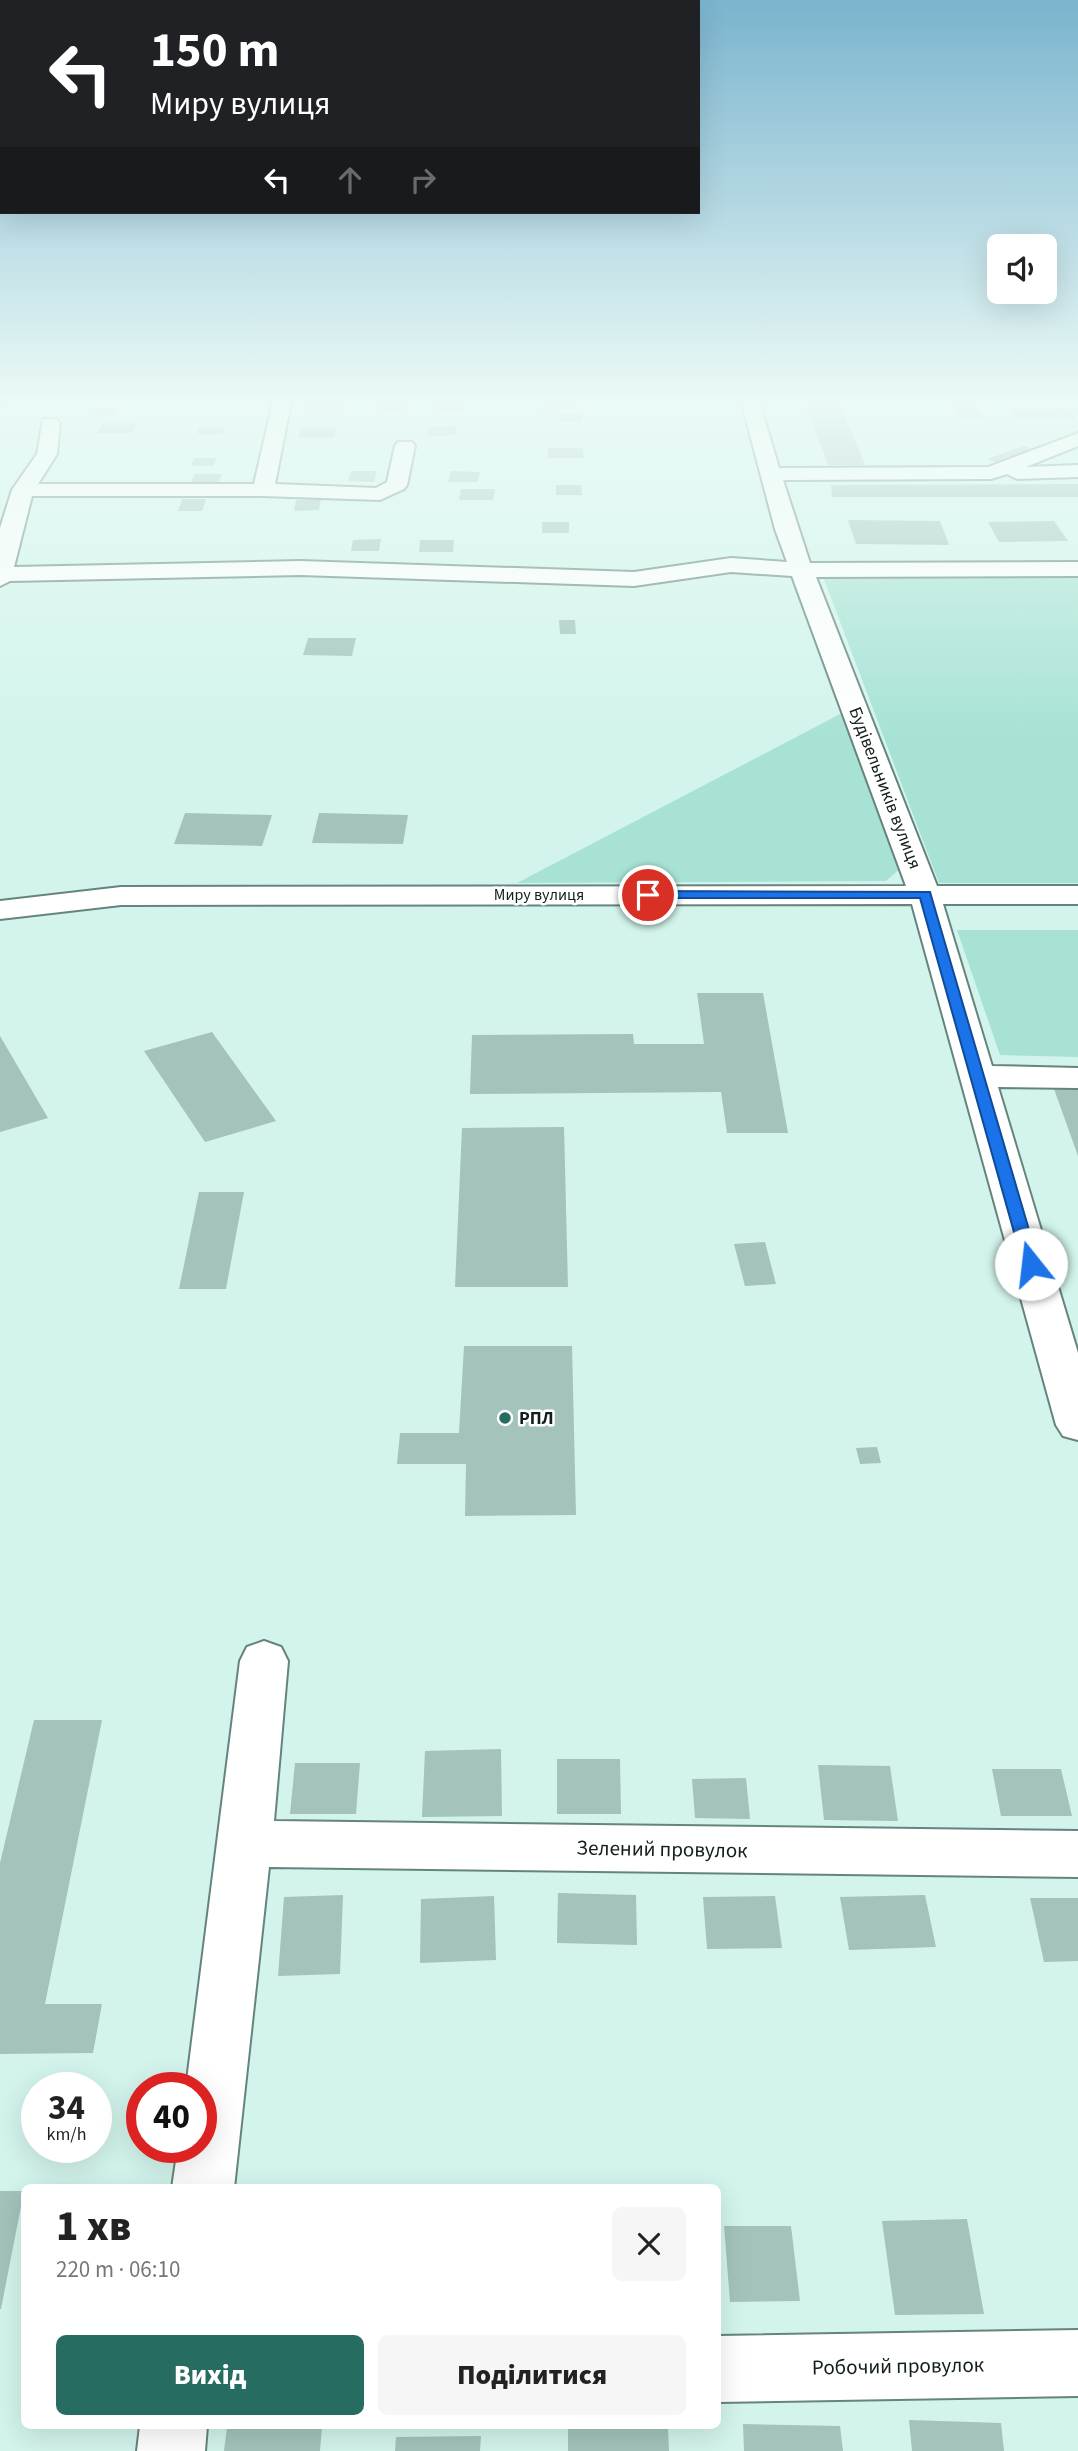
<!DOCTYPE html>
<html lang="uk">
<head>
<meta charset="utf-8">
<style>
  :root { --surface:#fff; --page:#f6f6f6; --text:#222; --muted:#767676; --accent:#276c60 }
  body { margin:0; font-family:"Source Sans 3",sans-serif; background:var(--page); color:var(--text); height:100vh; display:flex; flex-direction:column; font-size:26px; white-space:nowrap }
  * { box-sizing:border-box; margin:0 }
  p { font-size:23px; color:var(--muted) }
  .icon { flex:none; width:38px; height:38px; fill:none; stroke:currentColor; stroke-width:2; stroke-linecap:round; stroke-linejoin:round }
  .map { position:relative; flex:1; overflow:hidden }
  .panel { position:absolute; left:21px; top:2184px; width:700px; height:245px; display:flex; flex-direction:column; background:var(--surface); border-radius:10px; box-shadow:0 7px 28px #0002 }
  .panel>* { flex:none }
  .banner { position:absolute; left:0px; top:0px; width:700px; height:214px; box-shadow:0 7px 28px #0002; background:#202124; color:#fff; overflow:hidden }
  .tools { position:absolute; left:987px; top:234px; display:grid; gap:14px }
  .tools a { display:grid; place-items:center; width:70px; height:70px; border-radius:10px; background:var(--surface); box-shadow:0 7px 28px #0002; font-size:35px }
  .speed { position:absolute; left:21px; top:2072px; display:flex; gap:14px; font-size:35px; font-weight:700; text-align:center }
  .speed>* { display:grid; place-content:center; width:91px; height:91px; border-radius:50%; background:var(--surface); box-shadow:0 7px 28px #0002; line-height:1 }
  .speed small { font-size:18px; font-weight:400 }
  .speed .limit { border:10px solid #d22; background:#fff; color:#111 }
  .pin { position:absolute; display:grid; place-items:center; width:60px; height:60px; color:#fff; margin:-30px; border:4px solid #fff; border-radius:50%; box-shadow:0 2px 7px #0007 }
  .me { position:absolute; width:77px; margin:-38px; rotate:344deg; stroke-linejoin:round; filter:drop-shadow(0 0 5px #0008) }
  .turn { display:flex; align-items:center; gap:24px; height:147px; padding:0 35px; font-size:32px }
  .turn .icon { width:91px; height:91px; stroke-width:2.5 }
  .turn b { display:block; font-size:49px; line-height:60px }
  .lanes { display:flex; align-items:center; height:66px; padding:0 35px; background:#0003; justify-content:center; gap:35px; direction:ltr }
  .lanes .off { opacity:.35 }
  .round { display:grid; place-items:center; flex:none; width:74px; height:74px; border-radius:10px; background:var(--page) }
  .headline { display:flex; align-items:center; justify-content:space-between; height:119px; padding:0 35px }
  h1 { font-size:42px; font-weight:800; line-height:52px }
  .action { display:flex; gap:14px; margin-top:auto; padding:14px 35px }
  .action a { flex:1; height:80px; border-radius:10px; background:var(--accent); color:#fff; font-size:28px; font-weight:800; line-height:80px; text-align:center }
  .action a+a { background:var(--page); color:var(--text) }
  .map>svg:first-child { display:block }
  .green { fill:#a7e2d5 }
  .building { fill:#a3c3bc }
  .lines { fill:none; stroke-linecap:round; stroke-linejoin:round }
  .minor-casing { stroke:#65847d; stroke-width:4 }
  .minor { fill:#fff; fill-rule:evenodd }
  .route { fill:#1a73e8; stroke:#114b97; stroke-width:2 }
  .poi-dot { fill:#276c60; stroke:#fff; stroke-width:2.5 }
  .labels { text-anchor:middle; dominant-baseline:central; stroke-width:5; stroke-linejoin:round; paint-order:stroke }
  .far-street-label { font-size:16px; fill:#131f1c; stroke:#fff }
  .street-label { font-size:18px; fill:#131f1c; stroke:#fff }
  .poi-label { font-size:18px; font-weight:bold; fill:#131f1c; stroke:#fff; text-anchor:start }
  .near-street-label { font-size:21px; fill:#131f1c; stroke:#fff }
</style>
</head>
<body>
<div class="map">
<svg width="1078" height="2451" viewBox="0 0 1078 2451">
  <rect width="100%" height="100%" fill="#d2f4ec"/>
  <!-- green -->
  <path class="green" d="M1078,573V883H939L822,574Z
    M844,712L902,867L886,881L517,883Z
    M957,930H1078V1057L1000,1055Z"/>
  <!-- building -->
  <path class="building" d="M100,397H134L132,402L115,403L116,400H99Z
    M803,397H837L865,465H828Z
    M948,397H971L983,419H959Z
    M437,400H463V411L437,412Z
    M543,400H573L572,409H542Z
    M310,401H340L338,409H309Z
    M379,401H404L403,411H377Z
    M96,407H117L114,415H93Z
    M1069,408L1077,419H1015L1008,409Z
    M560,414H581L582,421L561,422Z
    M103,423H138L132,433H96Z
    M456,426L457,435L428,436L427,427Z
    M200,427L226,428L223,434H197Z
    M301,428H337L334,438H298Z
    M1024,446L1033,449L996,462L987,459Z
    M548,448H583L584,458H548Z
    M194,458H217L213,466H191Z
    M351,471H377L374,482L348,481Z
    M451,471L480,472L477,482H448Z
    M195,474H222L219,482H191Z
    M1078,484V497H832L831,485Z
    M556,485H581L582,495H556Z
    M461,489H495L493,500H459Z
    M182,499H206L202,511H178Z
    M296,500H321L319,510L294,511Z
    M848,520L940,521L949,545L856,544Z
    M1054,521L1068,541L999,542L988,522Z
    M542,522H569V533H542Z
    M381,539L379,551H351L353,540Z
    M420,540H454L453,552H419Z
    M559,620H575L576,634H560Z
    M308,638H356L352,656L303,655Z
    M185,813L272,815L262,846L174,844Z
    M319,813L408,815L403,844L312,843Z
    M697,993H763L788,1133H727L721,1092L470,1094L472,1035L633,1034L634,1044H704Z
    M212,1032L276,1121L205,1142L144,1051Z
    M0,1036L48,1118L0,1132Z
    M1054,1089H1078V1156Z
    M564,1127L568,1287H455L462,1128Z
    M199,1192H244L226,1289H179Z
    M765,1242L776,1284L745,1286L734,1244Z
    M464,1346H572L576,1515L465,1516L466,1464H397L400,1433H459Z
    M877,1447L881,1463L860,1464L856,1448Z
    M34,1720H102L45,2004H102L93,2053L0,2054V1863Z
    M501,1749L502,1816L422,1817L425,1751Z
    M557,1759H620L621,1814H557Z
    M295,1763H360L356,1814H290Z
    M818,1765L890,1766L898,1821L824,1820Z
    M992,1769H1061L1072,1816H1001Z
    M746,1778L750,1819L695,1818L692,1779Z
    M558,1893L636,1895L637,1945L557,1943Z
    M343,1895L340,1974L278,1976L284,1897Z
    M925,1895L936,1947L849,1950L840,1897Z
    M494,1896L496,1960L420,1963L421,1899Z
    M775,1896L782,1948L707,1949L703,1897Z
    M1030,1898H1078V1961L1044,1962Z
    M0,2191H24L1,2309H0Z
    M967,2219L984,2314L895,2315L882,2221Z
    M724,2226H791L800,2301L730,2302Z
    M909,2420L1001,2423L1004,2451H912Z
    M743,2424L840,2426L843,2451H744Z
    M568,2426L668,2427L669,2451H568Z
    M227,2427H322L320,2451H224Z
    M481,2436L480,2451H395L396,2437Z"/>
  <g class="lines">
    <defs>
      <path id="minor" d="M0,397H9V398L0,404Z
        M274,397H292L275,484L376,488L387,482L395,446L398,442H412L415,446L407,485L404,489L380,500L263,496H32L14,567L300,561L634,572L731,558L787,562L775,529L740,397H758L779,468L988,467L1078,433V446L1026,467L1078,465V477L1017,479L1007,474L991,479L783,480L810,563L1078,562V576L816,577L937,886H1078V904H943L992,1066L1078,1068V1088L998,1087L1078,1353V1440L1063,1436L1056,1425L912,904L121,905L0,919V901L121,887L906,886L792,576L731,572L634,586L300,575L10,581L0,586V528L12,490L37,454L43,419H57L60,423L57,454L38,484H254Z
        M264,1641L281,1647L288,1661L274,1821L1078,1831V1877L269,1867L234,2188H172L178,2147H201V2088H186L240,1661L247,1647Z
        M1078,2330V2396L718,2402V2336Z
        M140,2426H207L205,2451H137Z"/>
    </defs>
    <!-- minor casing -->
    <use href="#minor" class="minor-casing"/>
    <!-- minor -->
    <use href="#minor" class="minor"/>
  </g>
  <!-- sky -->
  <linearGradient id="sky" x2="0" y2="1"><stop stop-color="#7ab4ce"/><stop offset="0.54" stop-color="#ebfaf6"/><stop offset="1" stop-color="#ebfaf6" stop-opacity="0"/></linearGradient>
  <rect width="1078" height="740" fill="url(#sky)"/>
  <!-- route -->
  <path class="route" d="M648,891L930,892L1039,1264L1037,1268H1026L1023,1264L920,898H644L642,895Z"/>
  <!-- markers -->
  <circle class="poi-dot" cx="505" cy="1418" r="7"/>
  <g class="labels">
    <!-- far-street labels -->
    <g class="far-street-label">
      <text x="539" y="895">Миру вулиця</text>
    </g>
    <!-- street labels -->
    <g class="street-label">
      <text transform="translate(885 788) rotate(69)">Будівельників вулиця</text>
    </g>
    <!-- poi labels -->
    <g class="poi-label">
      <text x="519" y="1418">РПЛ</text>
    </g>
    <!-- near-street labels -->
    <g class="near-street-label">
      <text transform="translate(662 1849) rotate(1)">Зелений провулок</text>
      <text transform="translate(898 2366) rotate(-1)">Робочий провулок</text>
    </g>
  </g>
</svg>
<div class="tools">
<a><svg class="icon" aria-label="sound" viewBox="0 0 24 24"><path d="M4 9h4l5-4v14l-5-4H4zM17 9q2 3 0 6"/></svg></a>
</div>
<div class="speed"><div>34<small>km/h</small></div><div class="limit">40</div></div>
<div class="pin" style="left:648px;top:895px;background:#d93025"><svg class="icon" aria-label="arrive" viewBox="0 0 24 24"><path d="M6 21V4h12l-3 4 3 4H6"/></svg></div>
<svg class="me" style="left:1031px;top:1264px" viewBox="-20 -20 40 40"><circle r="19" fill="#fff"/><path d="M0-13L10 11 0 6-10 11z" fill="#1a73e8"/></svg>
<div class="banner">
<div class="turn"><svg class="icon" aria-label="left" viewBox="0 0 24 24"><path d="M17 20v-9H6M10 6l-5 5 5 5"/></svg><div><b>150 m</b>Миру вулиця</div></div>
<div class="lanes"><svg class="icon" aria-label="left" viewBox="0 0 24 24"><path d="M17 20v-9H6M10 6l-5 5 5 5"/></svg><svg class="icon off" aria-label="ahead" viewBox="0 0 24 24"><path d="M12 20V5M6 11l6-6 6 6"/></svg><svg class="icon off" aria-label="right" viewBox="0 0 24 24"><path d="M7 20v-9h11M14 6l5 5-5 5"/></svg></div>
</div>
<section class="panel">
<div class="headline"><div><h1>1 хв</h1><p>220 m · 06:10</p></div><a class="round"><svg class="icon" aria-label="close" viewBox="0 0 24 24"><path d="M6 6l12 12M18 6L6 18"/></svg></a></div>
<div class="action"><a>Вихід</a><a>Поділитися</a></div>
</section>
</div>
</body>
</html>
